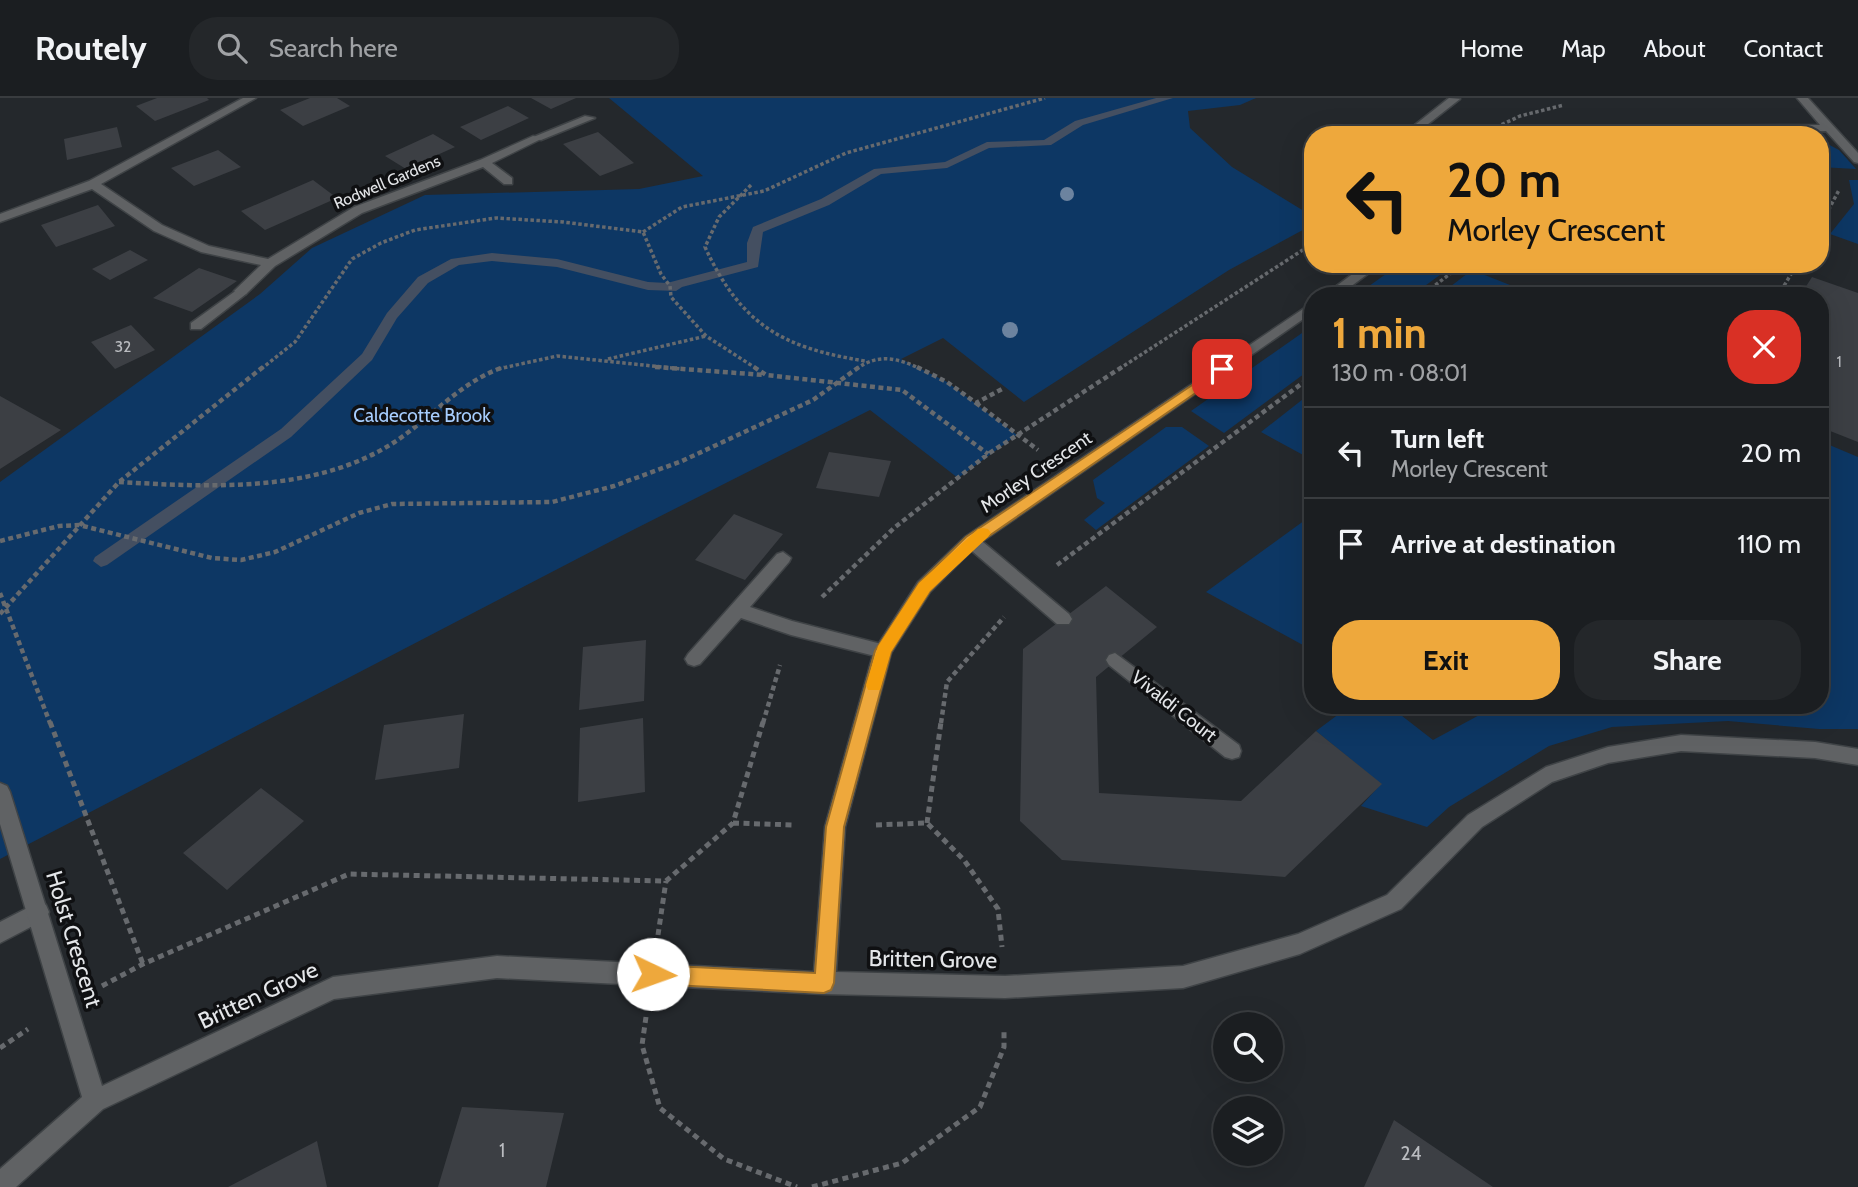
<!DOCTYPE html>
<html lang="en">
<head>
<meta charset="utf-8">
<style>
  :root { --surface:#1b1e21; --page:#24272a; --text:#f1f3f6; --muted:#a0a2a5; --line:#393c3f; --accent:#eea83c }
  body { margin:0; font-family:Cabin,sans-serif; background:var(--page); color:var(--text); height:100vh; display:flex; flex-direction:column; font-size:26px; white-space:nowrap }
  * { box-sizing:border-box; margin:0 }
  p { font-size:23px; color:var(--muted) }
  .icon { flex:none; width:38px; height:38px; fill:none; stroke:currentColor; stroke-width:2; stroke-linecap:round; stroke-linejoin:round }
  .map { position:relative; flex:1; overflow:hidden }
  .panel { position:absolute; left:1304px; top:189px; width:525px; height:427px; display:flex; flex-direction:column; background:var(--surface); border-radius:28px; box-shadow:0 7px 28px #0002,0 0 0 2px var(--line) }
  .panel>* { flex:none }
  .hud { position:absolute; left:1304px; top:28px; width:525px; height:147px; border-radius:28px; box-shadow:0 7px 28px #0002,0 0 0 2px var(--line); background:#eea83c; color:#111; overflow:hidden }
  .controls { position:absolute; left:1213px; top:914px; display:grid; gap:14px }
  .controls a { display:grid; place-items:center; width:70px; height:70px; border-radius:50%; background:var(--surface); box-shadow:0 7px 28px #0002,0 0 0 2px var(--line); font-size:35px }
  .pin { position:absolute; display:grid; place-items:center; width:60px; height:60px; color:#fff; margin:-30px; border-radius:14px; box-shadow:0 4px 10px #0006 }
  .me { position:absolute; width:77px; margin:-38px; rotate:93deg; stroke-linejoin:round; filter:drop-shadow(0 0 5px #0008) }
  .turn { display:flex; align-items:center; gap:24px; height:147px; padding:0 28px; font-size:32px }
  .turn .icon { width:91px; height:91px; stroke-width:2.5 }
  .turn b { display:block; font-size:49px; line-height:60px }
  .round { display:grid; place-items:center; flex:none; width:74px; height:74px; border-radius:28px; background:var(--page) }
  .summary { display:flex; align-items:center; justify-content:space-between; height:119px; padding:0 28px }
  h1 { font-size:42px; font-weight:700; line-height:52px; color:var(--accent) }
  .button { display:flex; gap:14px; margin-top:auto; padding:14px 28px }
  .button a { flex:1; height:80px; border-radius:28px; background:var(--accent); color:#111; font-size:28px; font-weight:700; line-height:80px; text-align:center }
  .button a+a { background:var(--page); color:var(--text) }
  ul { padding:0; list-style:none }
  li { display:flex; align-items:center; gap:21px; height:91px; padding:0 28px; border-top:2px solid var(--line) }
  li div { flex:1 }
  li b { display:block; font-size:26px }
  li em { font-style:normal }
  header { display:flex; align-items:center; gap:42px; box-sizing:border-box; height:98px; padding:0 35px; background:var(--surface); border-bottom:2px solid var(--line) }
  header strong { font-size:33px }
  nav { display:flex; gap:38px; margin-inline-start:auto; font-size:24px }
  .search { width:490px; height:63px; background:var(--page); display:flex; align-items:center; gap:18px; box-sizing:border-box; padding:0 24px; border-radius:28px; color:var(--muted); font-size:26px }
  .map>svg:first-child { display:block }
  .green { fill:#0d3764 }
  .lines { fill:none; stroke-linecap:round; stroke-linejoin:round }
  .stream { fill:#444f61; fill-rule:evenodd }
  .building { fill:#3c3f44 }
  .service-casing { stroke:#3f4346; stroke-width:3 }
  .minor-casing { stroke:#3f4346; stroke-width:3 }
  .path-far2 { stroke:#676a6e; stroke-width:3.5; stroke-dasharray:3.5 2.5; stroke-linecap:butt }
  .path-far1 { stroke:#676a6e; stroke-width:4.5; stroke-dasharray:5 3.5; stroke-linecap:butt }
  .path { stroke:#676a6e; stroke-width:5; stroke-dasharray:6 4.5; stroke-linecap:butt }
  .service { fill:#606264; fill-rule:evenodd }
  .minor { fill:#606264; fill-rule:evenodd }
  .tree { fill:#6c839f }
  .route { fill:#eea83c; stroke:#9b6d27; stroke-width:2 }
  .slow { fill:#f59e0b }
  .labels { text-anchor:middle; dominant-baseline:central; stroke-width:7; stroke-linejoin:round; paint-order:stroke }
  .far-street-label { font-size:16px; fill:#e4e6e9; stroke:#0f1012 }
  .number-label { font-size:16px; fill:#babcc0 }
  .park-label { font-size:19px; fill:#a7cdfd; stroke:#0f1012 }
  .street-label { font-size:19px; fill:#e4e6e9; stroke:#0f1012 }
  .near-number-label { font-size:19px; fill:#babcc0 }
  .near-street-label { font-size:23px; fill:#e4e6e9; stroke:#0f1012 }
</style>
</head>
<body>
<header>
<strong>Routely</strong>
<div class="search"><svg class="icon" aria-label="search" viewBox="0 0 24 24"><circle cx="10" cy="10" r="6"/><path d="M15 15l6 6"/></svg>Search here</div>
<nav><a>Home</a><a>Map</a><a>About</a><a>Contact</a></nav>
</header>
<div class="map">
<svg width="1858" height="1089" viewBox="0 0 1858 1089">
  <rect width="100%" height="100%" fill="#24282c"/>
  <!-- green -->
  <path class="green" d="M609,0H1256L1240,7L1188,13L1190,30L1232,69L1312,118V127L1229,172L1024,304L943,240L901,261L947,284L1017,337L958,380L870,312L625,436L0,761V384L260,196L312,150L425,97L639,91L703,78Z
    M1820,42L1839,52L1856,71L1820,69Z
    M1849,82H1858V146L1830,136L1854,106Z
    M1400,166H1455L1411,198H1355Z
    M1472,172L1510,187L1505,198H1438Z
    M1312,228V270L1224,335L1191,313Z
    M1312,294V351L1305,358L1261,334Z
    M1166,329H1182L1209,348L1096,432L1084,422L1105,405L1097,400L1093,382Z
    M1820,343L1858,359V631H1819L1728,623L1612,629L1549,648L1449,709L1427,729L1361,708L1381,686L1316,633L1351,607H1388L1433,642L1498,607H1820Z
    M1312,417V552L1206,494Z"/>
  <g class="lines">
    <!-- stream -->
    <path class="stream" d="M1156,0H1173L1083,27L1051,47L989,50L947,70L881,76L829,107L763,134L758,169L682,189L676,193L648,192L557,169L492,163L459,167L428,185L397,220L372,262L291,339L107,467L101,469L93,463L95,459L281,331L362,256L387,215L418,179L451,161L492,155L557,161L648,184L667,185L747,164V145L753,129L821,101L874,71L945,64L987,44L1044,42L1075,23Z"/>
  </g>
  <!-- building -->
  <path class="building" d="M157,0H207L209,2L155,23L136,8Z
    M310,0H337L350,8L303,28L280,12Z
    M531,0H576L551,11Z
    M508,8L529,20L481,42L460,29Z
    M117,29L122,49L67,62L64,41Z
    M598,34L611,45L634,65L600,78L563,46Z
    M433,36L455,49L406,71L385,58Z
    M218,52L241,69L194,88L171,70Z
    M313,82L337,100L265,132L241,113Z
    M98,107L115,128L56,149L41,127Z
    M130,152L148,162L110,182L92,171Z
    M199,170L237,183L192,214L153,200Z
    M1812,179L1858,195V344L1820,329V198H1800Z
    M131,227L155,252L115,271L91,244Z
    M0,298L61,332L0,371Z
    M829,354L891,363L879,399L816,390Z
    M734,416L783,436L745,482L695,462Z
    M1106,488L1157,529L1096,579L1099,695L1241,703L1316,633L1382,686L1285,779L1062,762L1020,723L1023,551Z
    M646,542L644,603L579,612L583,549Z
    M464,616L459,670L375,682L384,627Z
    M643,620L645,694L578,704L580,630Z
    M261,690L304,723L227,792L183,755Z
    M462,1009L564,1015L546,1089H438Z
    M1394,1022L1493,1089H1364Z
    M317,1043L327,1089H228Z"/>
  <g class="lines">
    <defs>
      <path id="service" d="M1449,0L1460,1L1414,37H1402Z
        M585,18L595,20L541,42L531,40Z
        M241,189L248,193L246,196L201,231H191V225Z
        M971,437L977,439L1069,516L1072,521L1069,526H1057L965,447L963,443Z
        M783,454L791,460L789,464L750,509L792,523L889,548L892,553L889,558L883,560L791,537L741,520L700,566L694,568L688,566L685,561L688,556L777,456Z
        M1115,555L1239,647L1241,653L1239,659L1232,661L1225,659L1109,567L1106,562L1109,557Z
        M39,804L46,807L49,814L46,821L0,845V824Z"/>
      <path id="minor" d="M243,0H256L101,86L162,127L209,148L268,161L354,109L480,62L533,38L543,40L492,65L512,80V86H504L483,69L362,115L275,168L246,196L241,197L234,193L261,167L201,154L154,133L92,91L0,124V116L89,83Z
        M1797,0H1808L1858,55V65L1854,64L1826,33L1576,37L1606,28L1820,27Z
        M1366,166H1381L1338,198H1323Z
        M1312,205V215L977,447L930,494L891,555L845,729L836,874L1005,878L1183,868L1298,836L1387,797L1468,717L1546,669L1608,649L1681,637L1815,644L1858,651V667L1815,660L1681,653L1608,665L1552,684L1482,729L1401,811L1300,856L1183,890L1005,900L824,896L497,880L334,901L103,1011L16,1089H0V1071L82,999L0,726V685L7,688L10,694L102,988L333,879L497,858L814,874L825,729L874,553L918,484L965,439Z"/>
    </defs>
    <!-- service casing -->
    <use href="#service" class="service-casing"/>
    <!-- minor casing -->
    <use href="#minor" class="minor-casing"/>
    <!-- path-far2 -->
    <path class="path-far2" d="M1480,37L1520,18L1564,7
      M1521,37L1549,28
      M751,87L719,119L705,149C741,227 783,250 865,263
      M1820,128L1839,92
      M643,134L682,109L764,93L846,55L1045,0
      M1421,198L1463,166
      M1778,198L1797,166
      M608,261L706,238
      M261,271L295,244L352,161L381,145L415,132L496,120L563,124L643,134L661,176L670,188L671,199L706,238L757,271
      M498,271L557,258L681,271
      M856,271C879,255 897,260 921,271
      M1119,271L1312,146"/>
    <!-- path-far1 -->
    <path class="path-far1" d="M655,269L765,277
      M754,269L766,277L902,292L988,356
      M917,269L947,284L976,305L1004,290
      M976,305L1038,352
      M119,384C211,389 319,396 399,341C435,316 462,283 504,269
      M0,443L59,428L79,427L212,460L241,462L275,454L359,415L392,406L552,404L614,388L682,363L813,302L859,269
      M1057,467L1312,278
      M0,495L50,625
      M822,499L894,430L988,356L1122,269
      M0,516L119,384L263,269
      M763,625L780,567
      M941,625L947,584L1004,519"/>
    <!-- path -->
    <path class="path" d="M50,624L143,866
      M733,725L794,727
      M927,725L941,624
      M876,727L927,725L964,762L998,811L1002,849
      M658,837L666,783
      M102,888L143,866L349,776L666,783L733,725L763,624
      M646,919L642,947L660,1010L724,1061L797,1089
      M0,950L28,931
      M812,1089L902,1065L980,1009L1004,949V931"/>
    <!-- service -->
    <use href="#service" class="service"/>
    <!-- minor -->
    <use href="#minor" class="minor"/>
  </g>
  <!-- trees -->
  <g class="tree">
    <circle cx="1067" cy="96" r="7"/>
    <circle cx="1010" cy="232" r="8"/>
  </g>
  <!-- route -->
  <path class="route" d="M1222,267L1226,268V274L976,447L930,493L891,554L844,729L834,885L831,892L824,895L653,886L646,883L643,876L646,869L653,867L815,875L826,729L875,553L919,485L966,439Z"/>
  <!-- slow -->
  <path class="slow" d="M983,430L988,431L991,435L988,439L930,493L891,554L880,592H868L866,587L878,548L919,485L978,431Z"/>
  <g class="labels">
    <!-- far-street labels -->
    <g class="far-street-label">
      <text transform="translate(387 84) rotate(-23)">Rodwell Gardens</text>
    </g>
    <!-- number labels -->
    <g class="number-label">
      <text x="123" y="248">32</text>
      <text x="1839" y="263">1</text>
    </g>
    <!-- park labels -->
    <g class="park-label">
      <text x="422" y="317">Caldecotte Brook</text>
    </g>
    <!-- street labels -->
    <g class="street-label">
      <text transform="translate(1036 374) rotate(-34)">Morley Crescent</text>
      <text transform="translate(1174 608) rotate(38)">Vivaldi Court</text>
    </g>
    <!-- near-number labels -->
    <g class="near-number-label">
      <text x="502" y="1052">1</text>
      <text x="1411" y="1055">24</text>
    </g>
    <!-- near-street labels -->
    <g class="near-street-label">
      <text transform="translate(74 841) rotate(73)">Holst Crescent</text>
      <text transform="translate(933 861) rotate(1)">Britten Grove</text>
      <text transform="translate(258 897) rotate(-25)">Britten Grove</text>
    </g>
  </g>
</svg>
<div class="controls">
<a><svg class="icon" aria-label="search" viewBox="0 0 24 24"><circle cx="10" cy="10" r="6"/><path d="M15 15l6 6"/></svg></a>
<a><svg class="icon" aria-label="layers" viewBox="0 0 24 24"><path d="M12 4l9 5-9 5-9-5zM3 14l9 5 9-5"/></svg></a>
</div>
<div class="pin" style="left:1222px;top:271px;background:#d93025"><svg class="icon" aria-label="arrive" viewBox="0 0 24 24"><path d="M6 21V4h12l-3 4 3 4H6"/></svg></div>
<svg class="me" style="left:653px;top:876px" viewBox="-20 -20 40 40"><circle r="19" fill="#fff"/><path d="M0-13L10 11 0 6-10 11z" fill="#eea83c"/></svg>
<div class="hud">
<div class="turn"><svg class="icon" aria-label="left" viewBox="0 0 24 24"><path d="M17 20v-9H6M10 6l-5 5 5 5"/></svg><div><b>20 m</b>Morley Crescent</div></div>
</div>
<section class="panel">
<div class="summary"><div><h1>1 min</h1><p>130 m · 08:01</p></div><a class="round" style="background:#d93025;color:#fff"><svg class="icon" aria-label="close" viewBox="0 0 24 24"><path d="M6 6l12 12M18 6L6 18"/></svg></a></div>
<ul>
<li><svg class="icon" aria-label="left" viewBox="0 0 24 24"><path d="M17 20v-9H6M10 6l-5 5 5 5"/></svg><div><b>Turn left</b><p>Morley Crescent</p></div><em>20 m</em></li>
<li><svg class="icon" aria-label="arrive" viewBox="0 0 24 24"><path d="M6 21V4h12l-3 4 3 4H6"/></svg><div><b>Arrive at destination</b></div><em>110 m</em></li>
</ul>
<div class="button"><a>Exit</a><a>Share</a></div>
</section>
</div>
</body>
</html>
